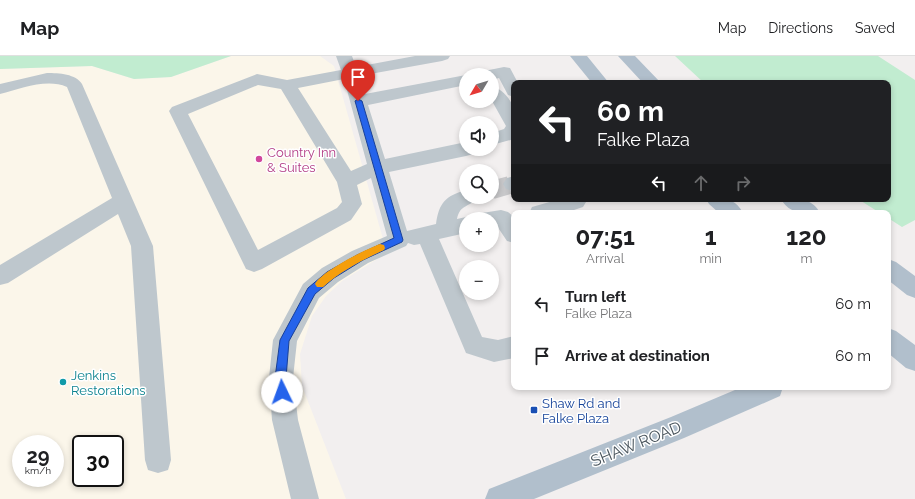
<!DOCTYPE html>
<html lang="en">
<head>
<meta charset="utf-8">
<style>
  :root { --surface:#fff; --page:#f2f2f2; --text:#202124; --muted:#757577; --line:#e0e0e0 }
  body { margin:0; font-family:Raleway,sans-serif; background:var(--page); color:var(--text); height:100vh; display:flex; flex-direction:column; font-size:15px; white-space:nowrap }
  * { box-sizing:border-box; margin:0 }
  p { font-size:13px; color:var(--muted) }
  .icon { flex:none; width:22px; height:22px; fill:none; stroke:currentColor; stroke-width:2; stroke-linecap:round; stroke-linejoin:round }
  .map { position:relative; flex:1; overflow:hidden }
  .side { position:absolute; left:511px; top:154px; width:380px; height:180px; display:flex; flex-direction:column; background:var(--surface); border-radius:8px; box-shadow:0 2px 6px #0003 }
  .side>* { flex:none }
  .guide { position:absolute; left:511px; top:24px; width:380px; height:122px; border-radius:8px; box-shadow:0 2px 6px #0003; background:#202124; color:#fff; overflow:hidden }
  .needle { width:26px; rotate:232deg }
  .fabs { position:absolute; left:459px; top:12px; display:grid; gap:8px }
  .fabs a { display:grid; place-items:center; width:40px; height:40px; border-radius:50%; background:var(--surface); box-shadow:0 2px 6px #0003; font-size:20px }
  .speed { position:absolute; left:12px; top:379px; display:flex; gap:8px; font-size:20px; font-weight:700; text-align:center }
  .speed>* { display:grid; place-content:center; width:52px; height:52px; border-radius:50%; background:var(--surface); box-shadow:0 2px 6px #0003; line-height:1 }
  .speed small { font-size:10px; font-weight:400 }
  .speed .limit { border:2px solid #111; border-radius:6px; background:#fff; color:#111 }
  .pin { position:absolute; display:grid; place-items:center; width:34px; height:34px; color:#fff; margin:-41px -17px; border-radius:50% 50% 50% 0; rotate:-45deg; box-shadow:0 0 4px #0007 }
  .pin .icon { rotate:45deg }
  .me { position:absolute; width:44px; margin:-22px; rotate:357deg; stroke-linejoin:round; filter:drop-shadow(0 0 3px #0008) }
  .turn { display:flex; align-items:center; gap:14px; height:84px; padding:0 20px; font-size:18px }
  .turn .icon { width:52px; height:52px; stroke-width:2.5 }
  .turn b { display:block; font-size:28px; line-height:34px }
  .lanes { display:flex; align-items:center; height:38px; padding:0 20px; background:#0003; justify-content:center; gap:20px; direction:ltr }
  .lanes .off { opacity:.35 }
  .eta { display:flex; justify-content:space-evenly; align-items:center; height:68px; text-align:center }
  .eta b { font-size:24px; font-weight:700; line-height:28px }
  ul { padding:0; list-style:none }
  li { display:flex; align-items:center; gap:12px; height:52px; padding:0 20px }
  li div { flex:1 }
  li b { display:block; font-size:15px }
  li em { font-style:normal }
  header { display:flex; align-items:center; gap:24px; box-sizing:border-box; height:56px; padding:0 20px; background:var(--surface); border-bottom:1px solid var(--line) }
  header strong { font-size:19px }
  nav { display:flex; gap:22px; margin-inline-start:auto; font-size:14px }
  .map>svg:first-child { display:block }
  .commercial { fill:#fbf6ea; fill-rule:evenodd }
  .green { fill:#c1ecd0 }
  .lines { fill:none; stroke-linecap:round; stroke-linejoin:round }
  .minor-tunnel { stroke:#c8c8ca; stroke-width:18; stroke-dasharray:18 9; stroke-linecap:butt }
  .minor { fill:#bec7cd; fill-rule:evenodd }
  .major { fill:#b1bfcc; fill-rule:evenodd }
  .route { fill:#2563eb; stroke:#184099 }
  .slow { fill:#f59e0b }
  .hotel-dot { fill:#d1479c; stroke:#fff; stroke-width:1.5 }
  .culture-dot { fill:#0f9aa8; stroke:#fff; stroke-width:1.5 }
  .transit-dot { fill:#1a4fb4; stroke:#fff; stroke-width:1.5 }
  .labels { text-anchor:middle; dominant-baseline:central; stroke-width:3; stroke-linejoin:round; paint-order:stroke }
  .hotel-label { font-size:13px; fill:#b23c85; stroke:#fff; text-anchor:start }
  .culture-label { font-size:13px; fill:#0d838f; stroke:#fff; text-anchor:start }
  .transit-label { font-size:13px; fill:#164399; stroke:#fff; text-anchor:start }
  .near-street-label { font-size:16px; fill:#48535b; stroke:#fff }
</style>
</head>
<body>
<header>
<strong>Map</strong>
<nav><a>Map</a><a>Directions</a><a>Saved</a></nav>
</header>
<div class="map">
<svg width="915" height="443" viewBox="0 0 915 443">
  <rect width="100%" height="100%" fill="#f2efef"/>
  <!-- commercial -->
  <path class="commercial" d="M231,0H320L334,10L387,197L342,225L326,240L312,260L300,298L302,330L346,443H0V13L92,10L134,23L171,21ZM21,388H55V422H21ZM81,388H115V422H81Z"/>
  <!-- green -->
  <path class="green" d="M0,0H231L171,21L134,23L92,10L0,13Z
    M675,0H878L915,24V164L902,171L888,162V157H880L858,143H888V27H704Z"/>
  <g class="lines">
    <!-- minor-tunnel -->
    <path class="minor-tunnel" d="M492,134L513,128"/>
    <!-- minor -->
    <path class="minor" d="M336,0H352L356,11L415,0H450L448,3L442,5L359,20L365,38L466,19H467H466V29L368,49L385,103L466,86V93H475L473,98L466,100L389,116L407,175L436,168C439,146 446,140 466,134V141H477C471,152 460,147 457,163L466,161L473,163H466V177L439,183L482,281L498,284L514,280V302L494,306L466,297L420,188L414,189L408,187L406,190L368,207L338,226L319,242L297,285L293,322L298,364L319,443H291L272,364L269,322L273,284L303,228L322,212L352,195L387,180L371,122L357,129L362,148L351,164L262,213L254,216L246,213L169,55L172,51L257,18L287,24L341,14ZM344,23L367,108L351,115L298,32ZM258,29L281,33L337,126L342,146L337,152L258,194L188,58Z
      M504,11L510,12L518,27H514V41L508,39L499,22L492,24V19H482L484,15Z
      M47,17C59,17 76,18 82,28L153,190L171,404L168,414L158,417L148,414L145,404L131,190L118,158L8,227L0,229V209L112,142L67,31C46,22 21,33 0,38V28Z
      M492,30C502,33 511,43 514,53C516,62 514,74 514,83L492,89V77L504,73L506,70L492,45Z
      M514,120V135H513L506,133L503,128L507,122Z
      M560,143H584L586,146L583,151L565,157H529L532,151Z
      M501,154L508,156L514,161V187L507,185L497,170L492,171V163H479L482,157Z"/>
    <!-- major -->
    <path class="major" d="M570,0H587L609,27H592Z
      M618,0H635L661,27H643Z
      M706,143C723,143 734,140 743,157H719L709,148Z
      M781,143C797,143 812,141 820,157C804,157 790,159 781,143Z
      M888,203L896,206L915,220V242L907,239L888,224Z
      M888,272L896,275L915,289V315L906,312L888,297Z
      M742,331H783L780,340L684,382L534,443H485L489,433L671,361Z"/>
  </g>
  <!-- route -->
  <path class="route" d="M358,43L362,45L403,184L402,186L363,204L334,222L315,238L289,285L286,322L287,336L286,340L282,341L279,340L275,322L280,284L308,232L327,216L357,199L394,182L355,45Z"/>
  <!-- slow -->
  <path class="slow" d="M380,188L384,189L385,192L384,194C362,204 341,215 323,231H317L315,228C322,215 366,193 380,188Z"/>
  <!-- markers -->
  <circle class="hotel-dot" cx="259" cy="103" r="4"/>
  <circle class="culture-dot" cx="63" cy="326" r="4"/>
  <rect class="transit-dot" x="530" y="350" width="8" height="8" rx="2"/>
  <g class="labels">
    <!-- hotel labels -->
    <g class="hotel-label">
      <text x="267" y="96">Country Inn<tspan x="267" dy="15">&amp; Suites</tspan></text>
    </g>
    <!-- culture labels -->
    <g class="culture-label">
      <text x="71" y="319">Jenkins<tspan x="71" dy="15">Restorations</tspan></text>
    </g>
    <!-- transit labels -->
    <g class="transit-label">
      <text x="542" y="347">Shaw Rd and<tspan x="542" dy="15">Falke Plaza</tspan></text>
    </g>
    <!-- near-street labels -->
    <g class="near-street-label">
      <text transform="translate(636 388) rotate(-22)">SHAW ROAD</text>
    </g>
  </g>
</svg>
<div class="fabs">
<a><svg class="needle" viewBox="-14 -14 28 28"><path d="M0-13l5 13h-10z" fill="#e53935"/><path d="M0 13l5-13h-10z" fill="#757577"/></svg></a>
<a><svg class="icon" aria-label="sound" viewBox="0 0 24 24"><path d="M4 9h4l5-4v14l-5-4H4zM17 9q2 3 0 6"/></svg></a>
<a><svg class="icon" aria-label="search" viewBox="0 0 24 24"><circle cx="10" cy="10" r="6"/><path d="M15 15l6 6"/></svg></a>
<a>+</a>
<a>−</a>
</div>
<div class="speed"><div>29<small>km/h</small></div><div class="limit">30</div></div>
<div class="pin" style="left:358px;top:45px;background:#d93025"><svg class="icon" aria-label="arrive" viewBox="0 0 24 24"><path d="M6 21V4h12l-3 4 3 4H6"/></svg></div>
<svg class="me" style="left:282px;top:336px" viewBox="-20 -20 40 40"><circle r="19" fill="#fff"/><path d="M0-13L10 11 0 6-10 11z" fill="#2563eb"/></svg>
<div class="guide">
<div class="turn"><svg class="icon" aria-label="left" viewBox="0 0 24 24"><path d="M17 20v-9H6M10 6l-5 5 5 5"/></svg><div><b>60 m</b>Falke Plaza</div></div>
<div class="lanes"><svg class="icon" aria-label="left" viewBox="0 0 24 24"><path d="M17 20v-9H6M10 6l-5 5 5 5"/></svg><svg class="icon off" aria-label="ahead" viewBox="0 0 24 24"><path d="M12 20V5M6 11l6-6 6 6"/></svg><svg class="icon off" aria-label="right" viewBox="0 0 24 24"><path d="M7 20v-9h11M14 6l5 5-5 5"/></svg></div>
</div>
<section class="side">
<div class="eta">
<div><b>07:51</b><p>Arrival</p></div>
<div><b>1</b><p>min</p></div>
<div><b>120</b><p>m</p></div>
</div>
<ul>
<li><svg class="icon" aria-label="left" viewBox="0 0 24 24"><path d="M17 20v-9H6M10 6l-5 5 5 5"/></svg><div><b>Turn left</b><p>Falke Plaza</p></div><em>60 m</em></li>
<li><svg class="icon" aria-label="arrive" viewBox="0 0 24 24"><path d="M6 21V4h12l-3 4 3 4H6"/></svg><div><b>Arrive at destination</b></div><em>60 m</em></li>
</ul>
</section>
</div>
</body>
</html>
